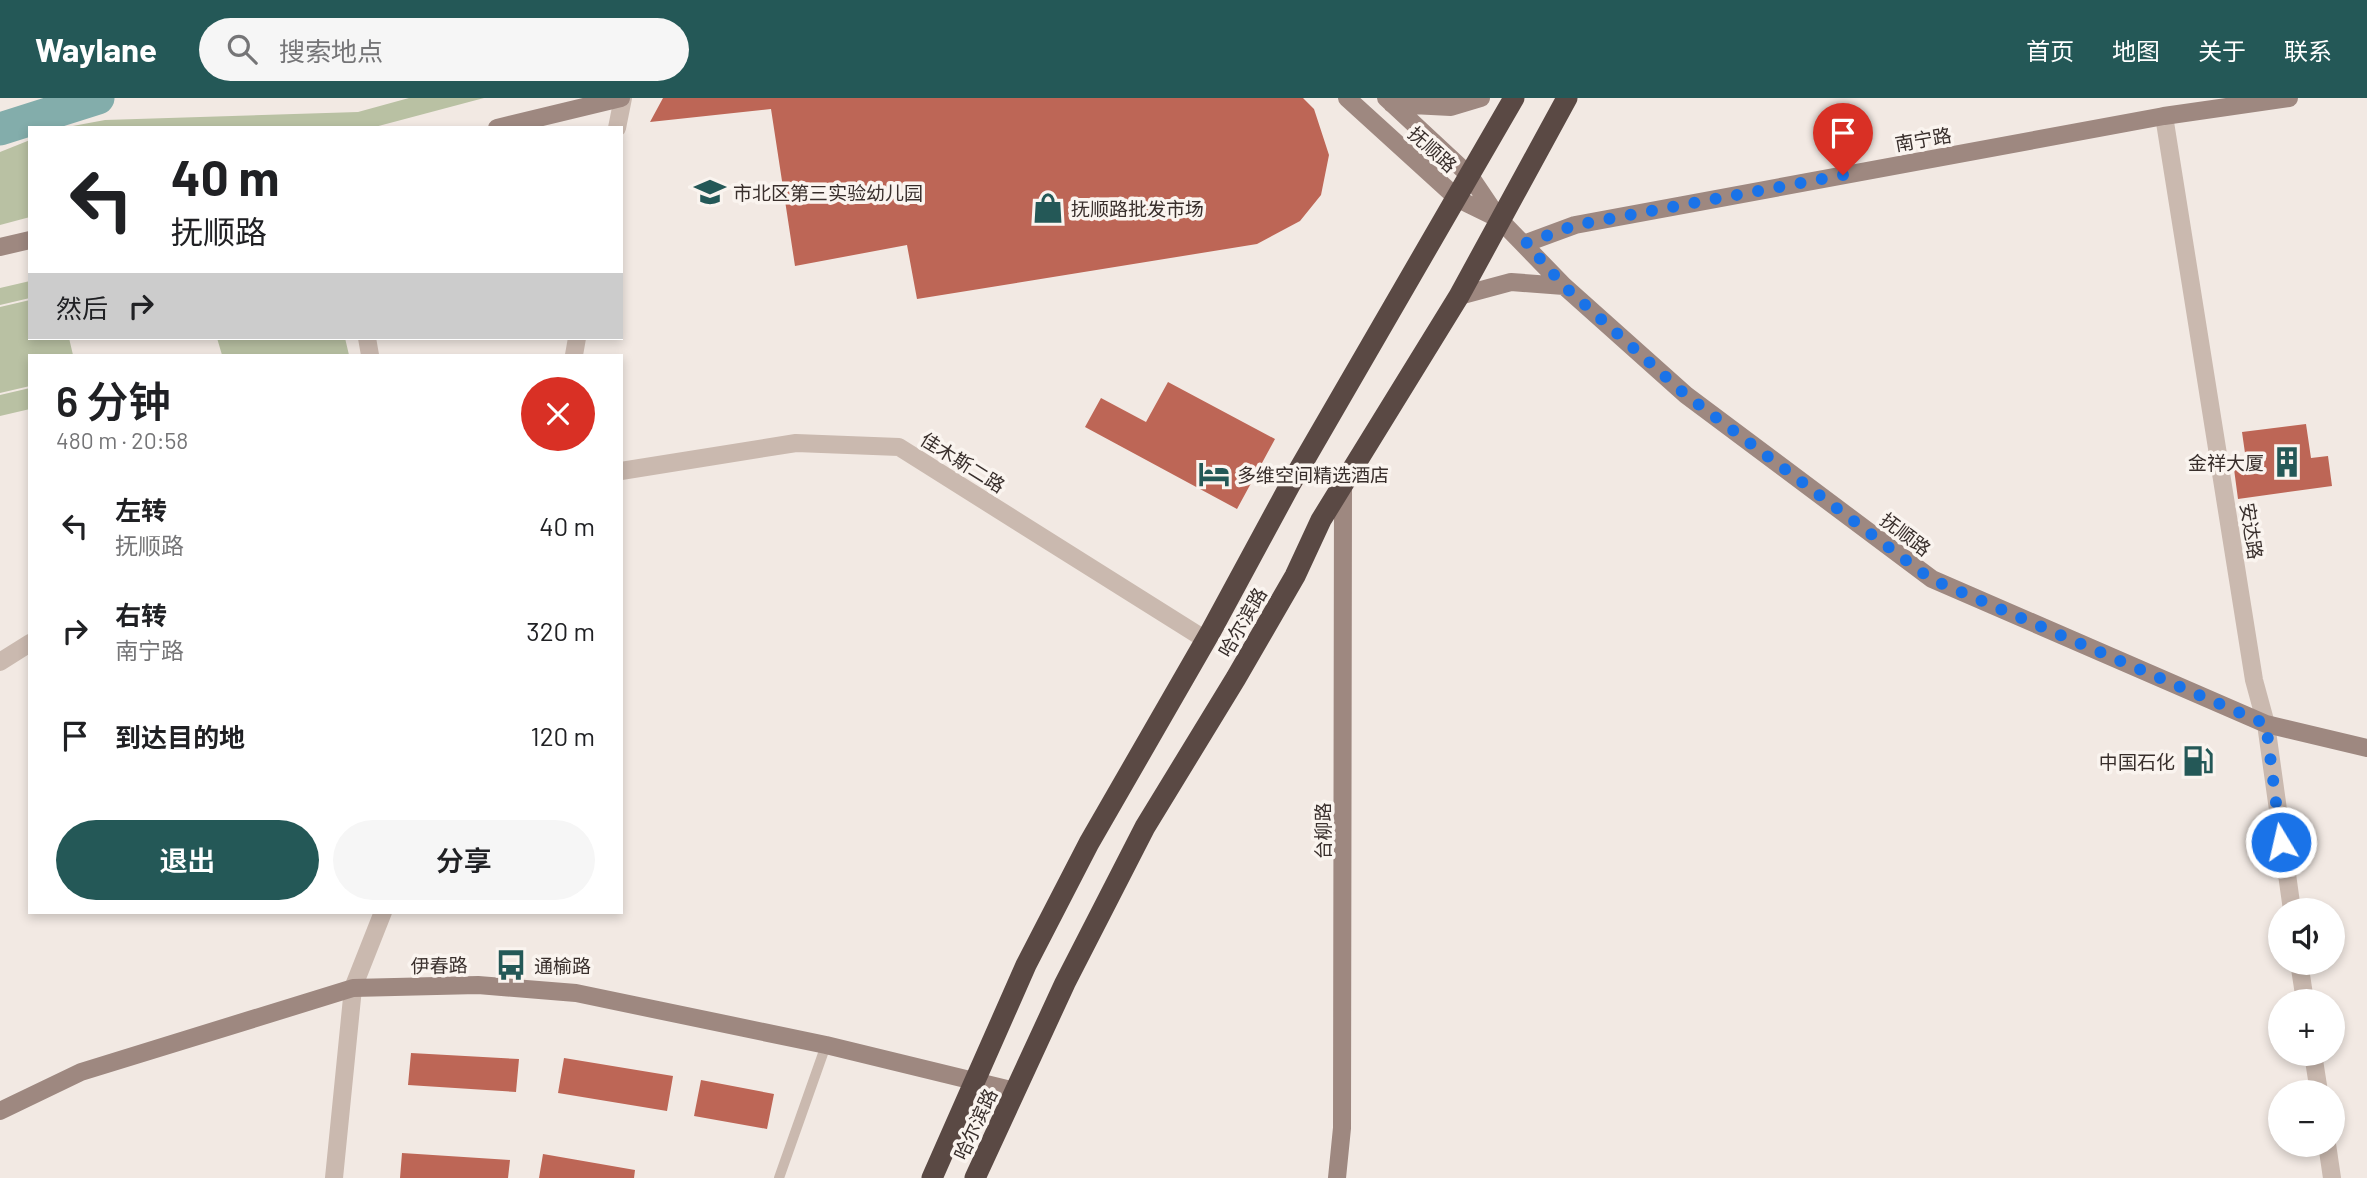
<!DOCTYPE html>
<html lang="zh">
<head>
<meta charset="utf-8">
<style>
  :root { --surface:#fff; --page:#f6f6f6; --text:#202124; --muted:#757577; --accent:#245857 }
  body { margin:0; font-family:Barlow,"Noto Sans SC",sans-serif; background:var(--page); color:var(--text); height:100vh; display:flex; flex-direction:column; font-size:26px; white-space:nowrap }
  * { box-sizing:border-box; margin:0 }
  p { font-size:23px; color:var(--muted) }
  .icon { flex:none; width:38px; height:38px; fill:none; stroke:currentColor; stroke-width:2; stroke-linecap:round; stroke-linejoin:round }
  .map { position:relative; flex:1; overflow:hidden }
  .details { position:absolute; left:28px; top:256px; width:595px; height:560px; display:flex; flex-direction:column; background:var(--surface); border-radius:0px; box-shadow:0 4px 10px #0003 }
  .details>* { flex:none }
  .hud { position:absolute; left:28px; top:28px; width:595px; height:214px; border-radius:0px; box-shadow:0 4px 10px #0003; background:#fff; color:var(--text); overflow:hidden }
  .controls { position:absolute; left:2268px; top:800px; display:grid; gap:14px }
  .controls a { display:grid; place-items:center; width:77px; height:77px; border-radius:50%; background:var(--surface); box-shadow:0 4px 10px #0003; font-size:35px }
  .pin { position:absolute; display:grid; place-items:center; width:60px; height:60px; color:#fff; margin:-72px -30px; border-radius:50% 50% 50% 0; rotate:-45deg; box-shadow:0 0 7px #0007 }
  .pin .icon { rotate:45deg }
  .me { position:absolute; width:77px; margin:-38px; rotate:351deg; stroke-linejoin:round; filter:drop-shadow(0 0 5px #0008) }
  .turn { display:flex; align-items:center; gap:24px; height:147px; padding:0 28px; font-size:32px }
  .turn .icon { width:91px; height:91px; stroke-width:2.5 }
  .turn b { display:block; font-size:49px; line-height:60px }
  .then { display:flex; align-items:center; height:66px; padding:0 28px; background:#0003; gap:14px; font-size:26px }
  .round { display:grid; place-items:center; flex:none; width:74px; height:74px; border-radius:37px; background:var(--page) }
  .headline { display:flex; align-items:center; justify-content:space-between; height:119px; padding:0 28px }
  h1 { font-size:42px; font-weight:600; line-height:52px }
  .cta { display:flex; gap:14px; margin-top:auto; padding:14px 28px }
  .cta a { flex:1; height:80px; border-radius:42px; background:var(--accent); color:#fff; font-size:28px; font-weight:600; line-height:80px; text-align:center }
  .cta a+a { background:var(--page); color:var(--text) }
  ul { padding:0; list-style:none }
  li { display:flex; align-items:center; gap:21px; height:105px; padding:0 28px }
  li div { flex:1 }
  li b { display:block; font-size:26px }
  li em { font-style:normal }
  header { display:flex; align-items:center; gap:42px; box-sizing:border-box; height:98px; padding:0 35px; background:var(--accent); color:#fff }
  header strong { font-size:33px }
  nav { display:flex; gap:38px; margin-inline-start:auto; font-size:24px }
  .search { width:490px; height:63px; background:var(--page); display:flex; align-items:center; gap:18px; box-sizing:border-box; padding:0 24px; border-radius:38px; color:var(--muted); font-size:26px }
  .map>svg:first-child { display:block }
  .green { fill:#b9c1a3 }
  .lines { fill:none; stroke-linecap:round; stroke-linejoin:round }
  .river { stroke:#83adab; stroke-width:33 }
  .building { fill:#bd6656 }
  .lane { stroke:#cab9af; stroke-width:10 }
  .street { stroke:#cab9af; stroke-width:18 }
  .secondary { stroke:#9e8880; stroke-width:18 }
  .highway { stroke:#5a4944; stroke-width:21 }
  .route { stroke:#1a73e8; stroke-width:12; stroke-dasharray:0 21.6 }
  .labels { text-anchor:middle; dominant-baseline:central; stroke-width:7; stroke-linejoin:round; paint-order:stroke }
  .street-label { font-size:19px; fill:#392f2c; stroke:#faf4ef }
  .poi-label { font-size:19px; fill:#392f2c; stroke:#faf4ef; text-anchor:start }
</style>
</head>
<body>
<header>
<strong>Waylane</strong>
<div class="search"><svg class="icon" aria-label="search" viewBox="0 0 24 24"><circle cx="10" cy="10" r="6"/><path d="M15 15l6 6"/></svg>搜索地点</div>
<nav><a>首页</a><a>地图</a><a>关于</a><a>联系</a></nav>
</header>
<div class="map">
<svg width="2367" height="1080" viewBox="0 0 2367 1080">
  <rect width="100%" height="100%" fill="#f2e9e3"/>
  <!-- green -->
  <path class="green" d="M409,0H484L371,30H62L105,22L358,14Z
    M30,42V119L0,127V54Z
    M30,183V200L0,207V190Z
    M30,202V240H69L73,257H30V288L0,295V209Z
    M217,240H345L349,257H222Z
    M30,290V311L0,318V297Z"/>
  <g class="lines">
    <!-- river -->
    <path class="river" d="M0,31L98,0"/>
  </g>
  <!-- building -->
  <path class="building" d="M663,0H1303L1314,11L1329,57L1321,97L1300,123L1257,146L917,201L907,147L795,168L771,11L650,24Z
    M1168,284L1275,341L1237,411L1085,329L1101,300L1146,324Z
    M2306,326L2311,360L2328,358L2332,388L2238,401L2234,371L2247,369L2242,334Z
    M411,955L519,961L516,994L408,987Z
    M564,960L673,978L667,1013L558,995Z
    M701,982L774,996L767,1031L694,1018Z
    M402,1055L510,1062L508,1080H400Z
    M543,1056L635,1072L634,1080H539Z"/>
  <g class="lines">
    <!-- lane -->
    <path class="lane" d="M779,1080L826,947"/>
    <!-- street -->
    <path class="street" d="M2164,18L2254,582L2266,626L2292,812
      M617,30L623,0
      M367,240L370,257
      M574,257L577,240
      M621,373L796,345L899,349L1206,542
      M0,564L30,545
      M2299,864L2305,903
      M2313,956L2319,994
      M2327,1046L2332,1080
      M334,1080L353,890L383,814"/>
    <!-- secondary -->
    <path class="secondary" d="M1347,0L1458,101L1499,121
      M1386,0L1470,78L1499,121L1564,188L1686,297L1932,481L2266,626L2367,650
      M1392,6L1451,9L1481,0
      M497,30L621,0
      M1526,145L1575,127L2164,18L2289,0
      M0,149L30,142
      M1459,198L1511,184L1564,188
      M0,1013L81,974L353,890L478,887L576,895L826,947L1015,993
      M1337,1080L1342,1030L1343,387"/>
    <!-- highway -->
    <path class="highway" d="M932,1080L1026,867L1089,745L1211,533L1290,387L1514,0
      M975,1080L1065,885L1145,729L1236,580L1295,478L1321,422L1459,198L1567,0"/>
  </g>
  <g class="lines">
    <!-- route -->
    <path class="route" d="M1843,77L1576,127L1526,145L1564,188L1686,297L1931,481L2266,626L2281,744"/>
  </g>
  <!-- icons -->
  <defs>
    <symbol id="school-bare" viewBox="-9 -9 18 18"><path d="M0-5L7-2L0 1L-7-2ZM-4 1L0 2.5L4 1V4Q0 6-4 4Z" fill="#245857" stroke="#faf4ef" stroke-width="2.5" paint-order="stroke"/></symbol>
    <symbol id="shop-bare" viewBox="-9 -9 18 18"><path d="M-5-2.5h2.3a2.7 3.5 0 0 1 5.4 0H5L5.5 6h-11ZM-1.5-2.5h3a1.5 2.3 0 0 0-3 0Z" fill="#245857" stroke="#faf4ef" stroke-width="2.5" paint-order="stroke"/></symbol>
    <symbol id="building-bare" viewBox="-9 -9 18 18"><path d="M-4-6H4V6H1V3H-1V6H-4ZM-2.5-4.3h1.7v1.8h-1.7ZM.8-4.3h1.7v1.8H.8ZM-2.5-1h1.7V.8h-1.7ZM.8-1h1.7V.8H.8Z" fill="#245857" stroke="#faf4ef" stroke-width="2.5" paint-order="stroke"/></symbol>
    <symbol id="hotel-bare" viewBox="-9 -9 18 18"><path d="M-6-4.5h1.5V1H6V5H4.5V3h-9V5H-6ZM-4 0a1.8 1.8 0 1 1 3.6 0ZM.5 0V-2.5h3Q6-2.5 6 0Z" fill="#245857" stroke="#faf4ef" stroke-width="2.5" paint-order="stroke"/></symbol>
    <symbol id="fuel-bare" viewBox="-9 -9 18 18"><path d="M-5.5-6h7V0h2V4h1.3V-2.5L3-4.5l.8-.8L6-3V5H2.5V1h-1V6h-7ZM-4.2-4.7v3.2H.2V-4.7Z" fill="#245857" stroke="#faf4ef" stroke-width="2.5" paint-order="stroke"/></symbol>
    <symbol id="bus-bare" viewBox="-9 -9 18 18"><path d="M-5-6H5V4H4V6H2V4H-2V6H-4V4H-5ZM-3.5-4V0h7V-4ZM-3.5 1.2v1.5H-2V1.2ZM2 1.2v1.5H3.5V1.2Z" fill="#245857" stroke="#faf4ef" stroke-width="2.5" paint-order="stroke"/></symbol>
  </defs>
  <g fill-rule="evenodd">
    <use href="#school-bare" x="688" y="72" width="44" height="44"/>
    <use href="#shop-bare" x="1026" y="88" width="44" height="44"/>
    <use href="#building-bare" x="2265" y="342" width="44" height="44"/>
    <use href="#hotel-bare" x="1192" y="354" width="44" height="44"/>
    <use href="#fuel-bare" x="2176" y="641" width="44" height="44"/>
    <use href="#bus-bare" x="489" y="845" width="44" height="44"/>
  </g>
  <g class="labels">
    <!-- street labels -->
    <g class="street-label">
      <text transform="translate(1923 41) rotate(-10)">南宁路</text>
      <text transform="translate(1433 51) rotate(42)">抚顺路</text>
      <text transform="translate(963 364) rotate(32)">佳木斯二路</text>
      <text transform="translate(2252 433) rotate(81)">安达路</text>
      <text transform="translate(1906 436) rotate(37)">抚顺路</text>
      <text transform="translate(1242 524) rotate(-60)">哈尔滨路</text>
      <text transform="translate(1322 733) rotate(-90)">台柳路</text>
      <text transform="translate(439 867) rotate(-1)">伊春路</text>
      <text transform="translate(975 1026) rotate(-65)">哈尔滨路</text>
    </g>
    <!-- poi labels -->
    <g class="poi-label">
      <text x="733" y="94">市北区第三实验幼儿园</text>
      <text x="1071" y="110">抚顺路批发市场</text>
      <text x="2264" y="364" text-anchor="end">金祥大厦</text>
      <text x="1237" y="376">多维空间精选酒店</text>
      <text x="2175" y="663" text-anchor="end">中国石化</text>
      <text x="534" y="867">通榆路</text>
    </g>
  </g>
</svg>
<div class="controls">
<a><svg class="icon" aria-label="sound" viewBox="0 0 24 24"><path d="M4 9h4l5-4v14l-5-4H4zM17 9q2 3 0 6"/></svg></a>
<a>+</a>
<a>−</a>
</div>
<div class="pin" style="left:1843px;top:77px;background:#d93025"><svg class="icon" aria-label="arrive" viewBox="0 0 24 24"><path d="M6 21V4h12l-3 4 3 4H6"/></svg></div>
<svg class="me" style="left:2281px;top:744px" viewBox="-20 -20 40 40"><circle r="17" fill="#1a73e8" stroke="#fff" stroke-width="3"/><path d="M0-11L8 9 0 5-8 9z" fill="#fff"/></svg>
<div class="hud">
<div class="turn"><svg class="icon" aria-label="left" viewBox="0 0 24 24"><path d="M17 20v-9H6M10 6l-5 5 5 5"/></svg><div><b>40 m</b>抚顺路</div></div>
<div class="then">然后<svg class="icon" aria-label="right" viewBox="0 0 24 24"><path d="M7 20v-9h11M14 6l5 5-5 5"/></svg></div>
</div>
<section class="details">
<div class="headline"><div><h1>6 分钟</h1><p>480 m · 20:58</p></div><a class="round" style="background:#d93025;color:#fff"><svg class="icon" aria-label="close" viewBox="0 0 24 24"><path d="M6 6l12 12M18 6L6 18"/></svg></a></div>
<ul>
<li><svg class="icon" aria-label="left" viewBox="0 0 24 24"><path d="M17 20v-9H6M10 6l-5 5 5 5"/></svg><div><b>左转</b><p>抚顺路</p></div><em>40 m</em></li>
<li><svg class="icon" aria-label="right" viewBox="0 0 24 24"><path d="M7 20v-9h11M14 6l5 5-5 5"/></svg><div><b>右转</b><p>南宁路</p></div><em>320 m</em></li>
<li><svg class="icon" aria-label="arrive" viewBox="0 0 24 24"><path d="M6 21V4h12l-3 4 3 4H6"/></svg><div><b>到达目的地</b></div><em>120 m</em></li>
</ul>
<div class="cta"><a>退出</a><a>分享</a></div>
</section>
</div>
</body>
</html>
